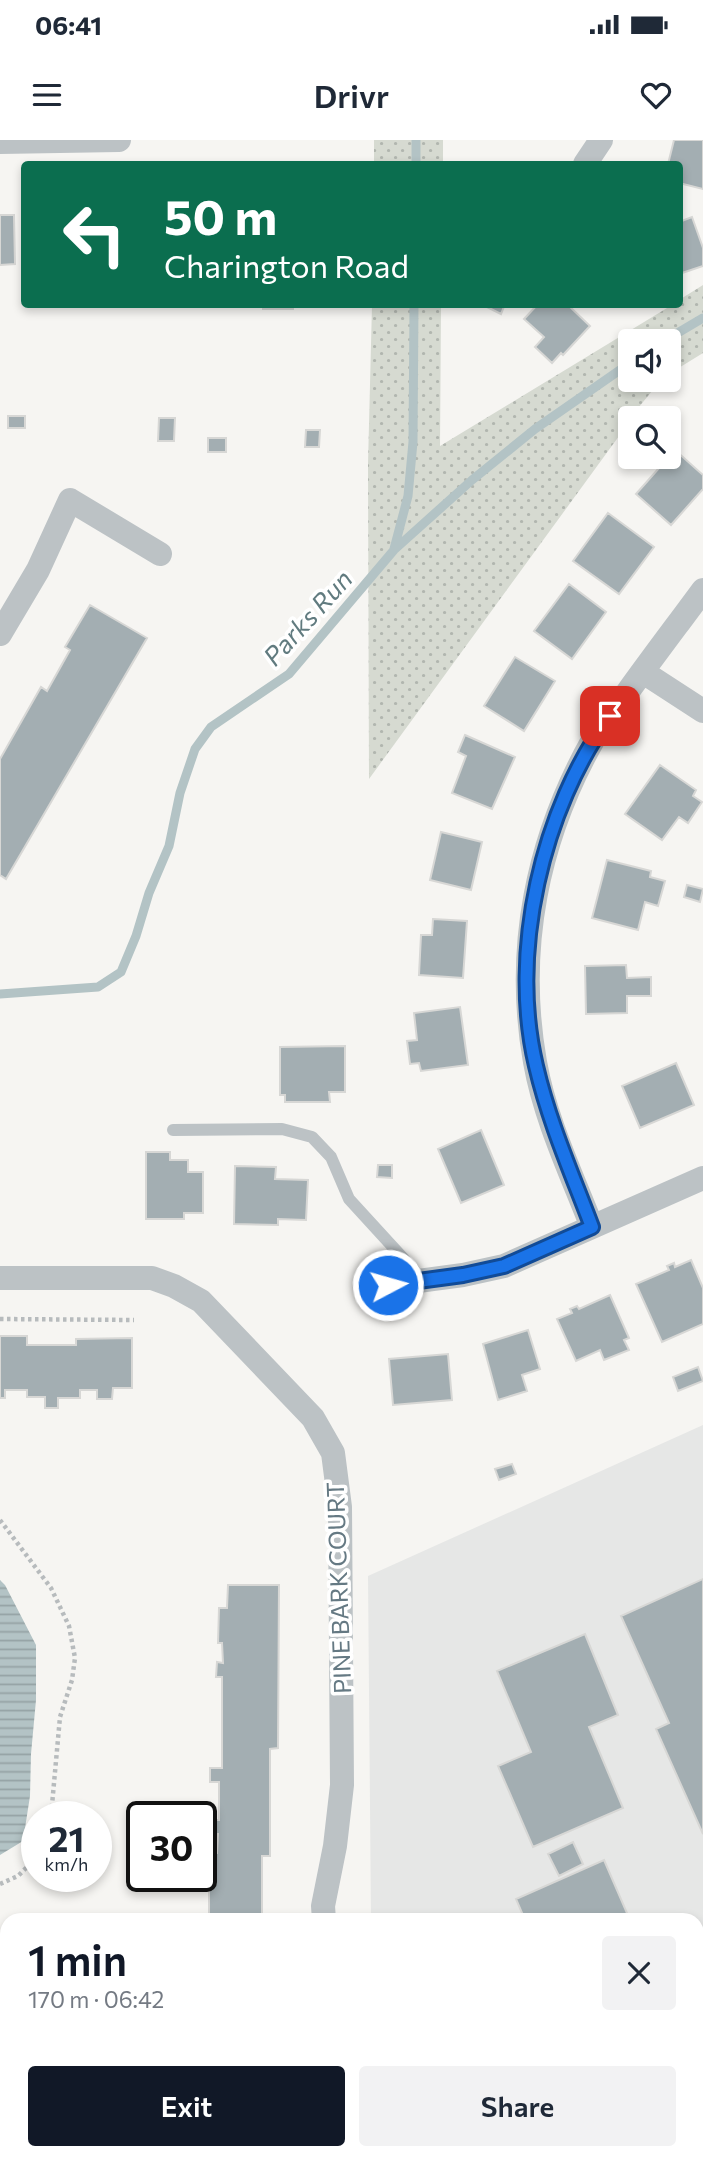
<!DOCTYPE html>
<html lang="en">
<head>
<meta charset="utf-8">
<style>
  :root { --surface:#fff; --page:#f2f2f3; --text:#1f2937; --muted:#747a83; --accent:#111827 }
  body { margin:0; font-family:Commissioner,sans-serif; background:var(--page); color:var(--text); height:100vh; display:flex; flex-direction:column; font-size:26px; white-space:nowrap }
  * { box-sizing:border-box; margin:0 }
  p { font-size:23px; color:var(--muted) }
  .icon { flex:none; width:38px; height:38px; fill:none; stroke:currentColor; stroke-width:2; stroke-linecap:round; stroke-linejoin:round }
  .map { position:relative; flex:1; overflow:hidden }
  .drawer { position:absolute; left:0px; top:1773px; width:704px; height:247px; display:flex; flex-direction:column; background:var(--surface); border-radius:21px 21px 0 0; box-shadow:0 4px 10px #0003 }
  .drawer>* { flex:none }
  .banner { position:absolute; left:21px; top:21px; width:662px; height:147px; border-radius:7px; box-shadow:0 4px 10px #0003; background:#0b6e4f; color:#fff; overflow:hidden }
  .tools { position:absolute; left:618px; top:189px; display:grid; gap:14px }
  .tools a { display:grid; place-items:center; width:63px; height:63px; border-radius:7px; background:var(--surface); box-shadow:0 4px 10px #0003; font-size:35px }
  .speed { position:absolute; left:21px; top:1661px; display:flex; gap:14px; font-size:35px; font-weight:700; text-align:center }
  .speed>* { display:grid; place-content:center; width:91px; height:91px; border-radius:50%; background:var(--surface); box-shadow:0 4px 10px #0003; line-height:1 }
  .speed small { font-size:18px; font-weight:400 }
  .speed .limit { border:4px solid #111; border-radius:10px; background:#fff; color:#111 }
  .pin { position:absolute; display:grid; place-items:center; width:60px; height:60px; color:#fff; margin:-30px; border-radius:14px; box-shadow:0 4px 10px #0006 }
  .me { position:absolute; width:77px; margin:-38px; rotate:84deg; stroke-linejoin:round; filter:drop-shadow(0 0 5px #0008) }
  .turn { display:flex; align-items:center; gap:24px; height:147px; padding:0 28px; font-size:32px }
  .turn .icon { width:91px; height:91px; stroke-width:2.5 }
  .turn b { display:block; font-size:49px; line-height:60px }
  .round { display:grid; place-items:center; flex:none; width:74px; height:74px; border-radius:7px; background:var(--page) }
  .summary { display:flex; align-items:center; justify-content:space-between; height:119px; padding:0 28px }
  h1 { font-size:42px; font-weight:600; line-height:52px; color:var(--accent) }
  .cta { display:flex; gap:14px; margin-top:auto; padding:14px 28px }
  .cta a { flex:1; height:80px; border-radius:7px; background:var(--accent); color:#fff; font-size:28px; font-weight:600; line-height:80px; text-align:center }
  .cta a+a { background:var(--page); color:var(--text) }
  .status { display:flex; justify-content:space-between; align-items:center; height:49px; padding:0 35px; background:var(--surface); direction:ltr }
  .status svg { height:19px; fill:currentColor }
  header { display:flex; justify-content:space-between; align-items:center; height:91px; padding:0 28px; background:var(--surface); font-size:32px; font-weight:600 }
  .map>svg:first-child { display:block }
  .built { fill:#e6e7e6 }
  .park { fill:url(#park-dots) }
  .water { fill:url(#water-rules) }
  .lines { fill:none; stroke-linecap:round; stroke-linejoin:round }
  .stream { stroke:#b3c3c5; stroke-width:9 }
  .building { fill:#a3aeb2; stroke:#d7d7d5; stroke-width:2 }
  .path { stroke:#b7bbbd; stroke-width:4.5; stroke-dasharray:3.5 3.5; stroke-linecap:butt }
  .lane { stroke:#bcc2c5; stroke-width:12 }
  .street { stroke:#bcc2c5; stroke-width:24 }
  .route-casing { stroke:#114b97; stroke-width:18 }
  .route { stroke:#1a73e8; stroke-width:12 }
  .labels { text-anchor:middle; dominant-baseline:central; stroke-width:7; stroke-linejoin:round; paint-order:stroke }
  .street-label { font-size:24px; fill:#657983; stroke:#fff }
  .water-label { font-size:26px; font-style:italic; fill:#617b7f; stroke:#fff }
</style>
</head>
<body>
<div class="status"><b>06:41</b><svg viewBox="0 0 49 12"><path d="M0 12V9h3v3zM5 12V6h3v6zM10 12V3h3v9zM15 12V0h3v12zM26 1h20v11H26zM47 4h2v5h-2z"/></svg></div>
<header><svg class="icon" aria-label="menu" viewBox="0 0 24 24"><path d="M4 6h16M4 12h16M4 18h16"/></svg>Drivr<svg class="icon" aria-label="heart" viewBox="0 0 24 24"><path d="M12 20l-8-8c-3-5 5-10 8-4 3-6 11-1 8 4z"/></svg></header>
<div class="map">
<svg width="703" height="2018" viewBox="0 0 703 2018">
  <defs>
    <pattern id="park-dots" width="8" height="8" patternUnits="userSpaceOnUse" patternTransform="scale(1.75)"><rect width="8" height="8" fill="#d6dad1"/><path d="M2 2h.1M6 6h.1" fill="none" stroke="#b1b6af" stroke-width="1.8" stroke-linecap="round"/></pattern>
    <pattern id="water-rules" width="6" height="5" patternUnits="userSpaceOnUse" patternTransform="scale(1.75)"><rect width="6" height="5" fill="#b3c3c5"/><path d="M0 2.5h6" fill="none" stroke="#95a3a5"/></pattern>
  </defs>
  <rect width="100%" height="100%" fill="#f6f5f2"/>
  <!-- built -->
  <path class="built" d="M703,1285V2018H374V2012H696V1780H371L368,1436Z"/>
  <!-- park -->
  <path class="park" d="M374,0H443V24H374Z
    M703,145V213L669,234L668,201H630V240H661L630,278V281L369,639L368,324L372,165H441L440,306L672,165L679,164V160Z"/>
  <!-- water -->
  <path class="water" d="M0,1440L5,1445L36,1505V1560L31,1614L30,1656L23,1701L0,1715Z"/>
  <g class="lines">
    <!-- stream -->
    <path class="stream" d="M416,24V0
      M664,201L703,178
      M394,409L408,356L413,302L414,164
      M0,854L98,847L121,832L136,796L149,753L169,706L180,653L195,609L211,587L289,534L394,410L472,340L535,289L630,223"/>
  </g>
  <!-- building -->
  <path class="building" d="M674,0H703V49L679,43V24H668Z
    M0,75H14L15,124L0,125Z
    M692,77L703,108V126L679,134V82Z
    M263,164H293V169H263Z
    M481,164H505L501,174Z
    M538,164H567L590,186L563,215L561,213L552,223L535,207L544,197L524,179Z
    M8,276H25V288H8Z
    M159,278H175L174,301H158Z
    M306,290H320L319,307H305Z
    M208,298H226V312H208Z
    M675,310L703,335V349L671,385L636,354Z
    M608,373L654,407L619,454L573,421Z
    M569,444L606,472L572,519L534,491Z
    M90,465L147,498L6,739L0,735V619L41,547L47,551L70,510L65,507Z
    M515,517L555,541L524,591L484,566Z
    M465,595L515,617L492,669L452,653L466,616L458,612Z
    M660,625L696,650L693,656L702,662L688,683L679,677L662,700L625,674Z
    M441,692L482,702L471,750L430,740Z
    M607,720L651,731L650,737L665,741L658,766L645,762L638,790L592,778Z
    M687,745L703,749L700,762L684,757Z
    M433,779L467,781L463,838L419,835L421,795H432Z
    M626,825L627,838L651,837V856H627V873L586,874L585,826Z
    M460,867L468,925L421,931L419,923L410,924L407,901L417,900L414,873Z
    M345,906V952H329L330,962H285V955H280V907Z
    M676,923L694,965L640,988L622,946Z
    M481,990L504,1045L461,1063L438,1009Z
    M146,1012H170V1020H188V1032H203V1073H184V1079H146Z
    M378,1025H392V1038L377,1037Z
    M235,1026L276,1027L275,1039L308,1040L306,1080L278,1079V1085L234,1084Z
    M691,1120L703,1148V1184L662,1202L636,1144L669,1130L667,1126L674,1123L675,1127Z
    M610,1155L629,1198L624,1200L629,1210L604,1220L600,1210L576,1221L557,1179L572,1173L570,1169L577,1166L579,1169Z
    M528,1190L540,1229L522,1235L527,1251L498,1260L483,1204Z
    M0,1196H27V1205H76V1199L132,1198V1248H113L112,1259H97V1250H80V1258H58V1268H45V1257H27V1250H5V1258H0Z
    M448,1214L452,1260L393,1265L389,1219Z
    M698,1227L703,1241L678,1251L673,1237Z
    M512,1324L516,1334L499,1340L495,1329Z
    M703,1439V1694L656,1589L669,1583L621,1476Z
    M228,1445H279L278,1608L270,1609V1716H262V1780H209V1748H200L201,1732H208L209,1713H217L218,1694H209V1680H219V1642H210V1628H222V1537H216L217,1522L223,1523L222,1503H218L219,1468H227Z
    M585,1494L618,1575L589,1587L623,1668L533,1707L498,1626L531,1612L497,1531Z
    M573,1702L583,1724L559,1736L548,1714Z
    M604,1720L630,1780H525L516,1759Z
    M0,1890L7,1892V1954L0,1951Z
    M231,2012H282V2018H220V2015H231Z"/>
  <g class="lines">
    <!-- path -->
    <path class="path" d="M0,1179L134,1180
      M0,1380L51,1448L69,1486L75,1518L72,1540L60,1577L51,1676
      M0,1744L18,1736L37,1717
      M0,1963L7,1965"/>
    <!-- lane -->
    <path class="lane" d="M173,990L282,989L312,997L331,1017L349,1059L424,1141"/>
    <!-- street -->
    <path class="street" d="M0,2L119,0
      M585,24L601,0
      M0,494L38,430L70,360L160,414
      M643,532L703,571
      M592,1087C571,1033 545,979 535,922C515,809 537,699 593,600C603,583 616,568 627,553C652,518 678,484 703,450
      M0,1138H152L174,1146L201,1161L313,1278L333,1313L340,1367L342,1645L335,1706L323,1766L324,1780
      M388,1145L463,1135L504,1126L703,1038
      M0,2015L10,2018
      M334,2018L335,2012"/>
  </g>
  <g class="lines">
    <defs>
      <path id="route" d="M388,1145L463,1135L504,1126L592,1087C572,1034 549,982 536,926C509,812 542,669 610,576"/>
    </defs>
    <!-- route casing -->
    <use href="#route" class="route-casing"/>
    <!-- route -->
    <use href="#route" class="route"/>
  </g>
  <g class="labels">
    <!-- street labels -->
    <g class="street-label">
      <text transform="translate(338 1448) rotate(-92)">PINE BARK COURT</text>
    </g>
    <!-- water labels -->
    <g class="water-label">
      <text transform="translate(307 477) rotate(-48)">Parks Run</text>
    </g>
  </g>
</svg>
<div class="tools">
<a><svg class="icon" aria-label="sound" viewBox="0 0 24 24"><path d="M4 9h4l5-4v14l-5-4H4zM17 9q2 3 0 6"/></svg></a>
<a><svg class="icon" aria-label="search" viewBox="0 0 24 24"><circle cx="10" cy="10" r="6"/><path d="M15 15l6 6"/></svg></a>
</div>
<div class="speed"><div>21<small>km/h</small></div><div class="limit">30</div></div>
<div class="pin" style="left:610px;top:576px;background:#d93025"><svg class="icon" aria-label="arrive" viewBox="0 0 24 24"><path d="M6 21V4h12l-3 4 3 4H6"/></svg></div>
<svg class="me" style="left:388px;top:1145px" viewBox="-20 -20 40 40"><circle r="17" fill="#1a73e8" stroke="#fff" stroke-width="3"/><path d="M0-11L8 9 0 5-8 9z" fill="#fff"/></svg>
<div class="banner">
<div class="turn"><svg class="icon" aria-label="left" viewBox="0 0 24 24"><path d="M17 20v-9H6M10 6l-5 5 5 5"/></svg><div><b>50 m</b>Charington Road</div></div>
</div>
<section class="drawer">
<div class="summary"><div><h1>1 min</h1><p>170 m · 06:42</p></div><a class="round"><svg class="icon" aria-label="close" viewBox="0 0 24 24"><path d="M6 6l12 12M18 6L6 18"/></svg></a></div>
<div class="cta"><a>Exit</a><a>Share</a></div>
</section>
</div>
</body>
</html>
